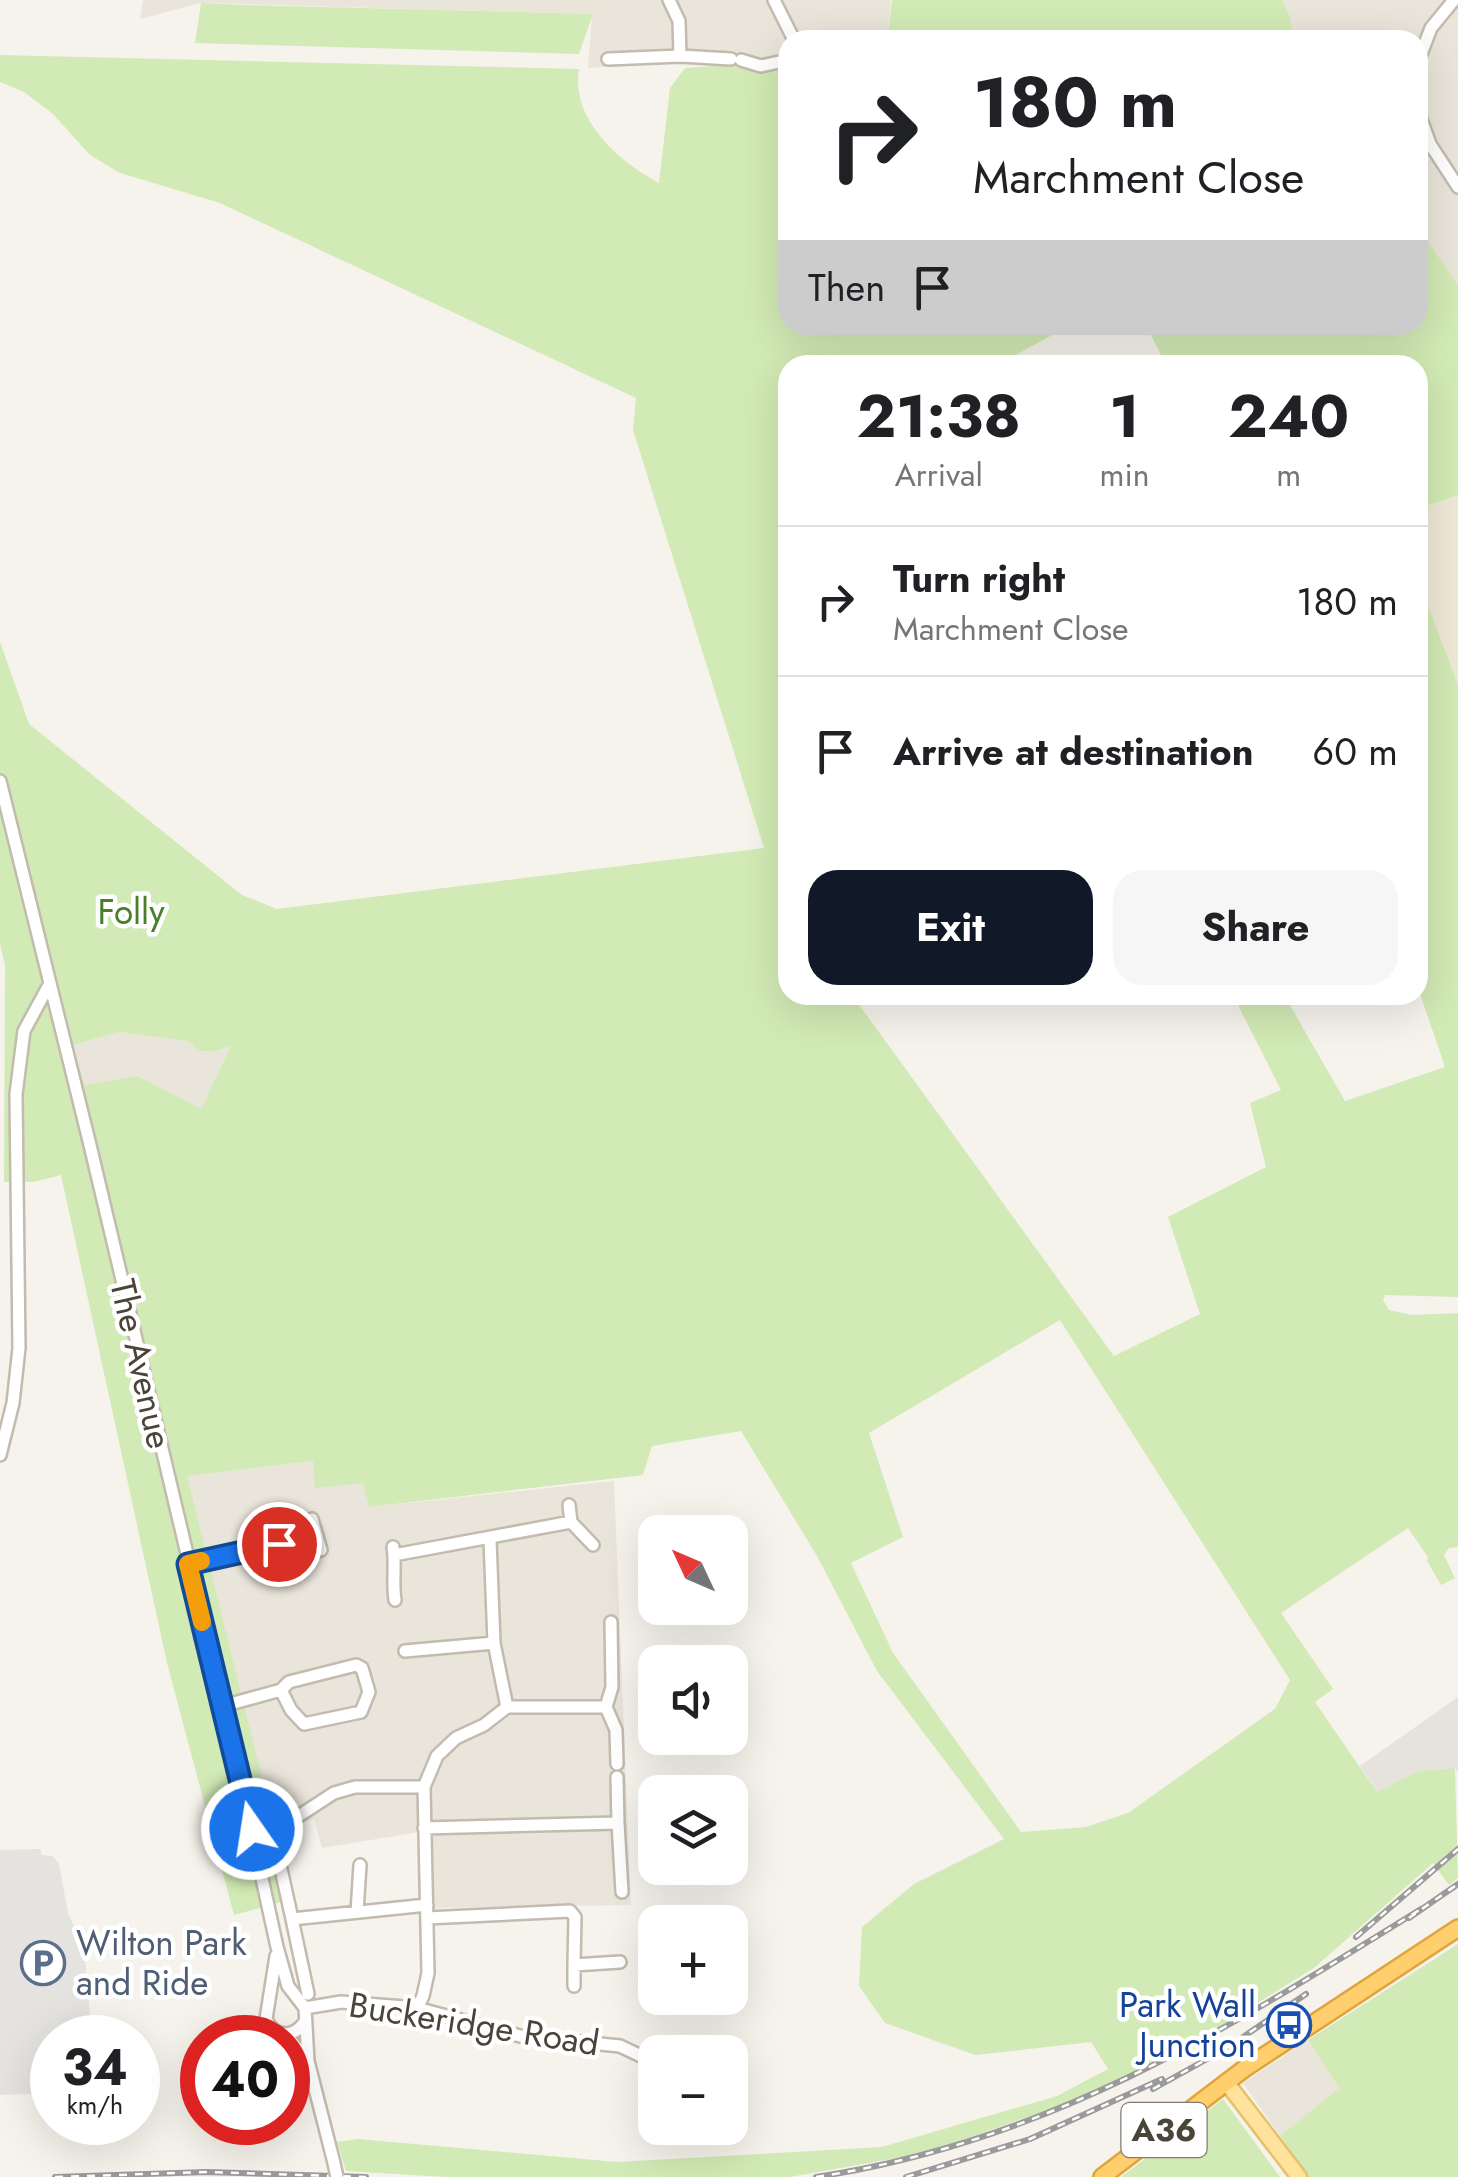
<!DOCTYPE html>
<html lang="en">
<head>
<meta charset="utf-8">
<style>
  :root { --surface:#fff; --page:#f6f6f6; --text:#202124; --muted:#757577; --line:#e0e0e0; --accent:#111827 }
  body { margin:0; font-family:Jost,sans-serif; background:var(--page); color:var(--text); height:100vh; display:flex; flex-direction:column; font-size:38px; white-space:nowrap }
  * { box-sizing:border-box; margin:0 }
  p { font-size:32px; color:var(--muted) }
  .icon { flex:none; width:55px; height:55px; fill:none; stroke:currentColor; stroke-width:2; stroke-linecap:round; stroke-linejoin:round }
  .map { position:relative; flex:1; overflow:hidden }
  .side { position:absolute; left:778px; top:355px; width:650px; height:650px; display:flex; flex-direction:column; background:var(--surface); border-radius:30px; box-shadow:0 10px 40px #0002 }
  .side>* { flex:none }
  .banner { position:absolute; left:778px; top:30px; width:650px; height:305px; border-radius:30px; box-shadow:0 10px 40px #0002; background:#fff; color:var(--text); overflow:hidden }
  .needle { width:65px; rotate:314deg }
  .tools { position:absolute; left:638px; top:1515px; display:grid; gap:20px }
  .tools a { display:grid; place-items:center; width:110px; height:110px; border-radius:20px; background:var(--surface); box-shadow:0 10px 40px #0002; font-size:50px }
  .speed { position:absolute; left:30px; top:2015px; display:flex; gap:20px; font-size:50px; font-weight:700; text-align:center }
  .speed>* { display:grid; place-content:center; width:130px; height:130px; border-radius:50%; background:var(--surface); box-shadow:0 10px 40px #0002; line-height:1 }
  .speed small { font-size:25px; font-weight:400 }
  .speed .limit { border:15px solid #d22; background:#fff; color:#111 }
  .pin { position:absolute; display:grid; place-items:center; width:85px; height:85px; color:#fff; margin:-42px; border:5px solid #fff; border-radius:50%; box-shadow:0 2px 10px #0007 }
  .me { position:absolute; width:110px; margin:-55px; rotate:347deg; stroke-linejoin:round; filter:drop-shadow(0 0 8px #0008) }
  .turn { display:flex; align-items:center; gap:35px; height:210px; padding:0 30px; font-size:45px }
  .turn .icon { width:130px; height:130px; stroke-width:2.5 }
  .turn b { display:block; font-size:70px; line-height:85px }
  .then { display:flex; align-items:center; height:95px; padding:0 30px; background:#0003; gap:20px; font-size:38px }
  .eta { display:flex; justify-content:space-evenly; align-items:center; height:170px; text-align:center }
  .eta b { font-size:60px; font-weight:700; line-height:70px }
  .cta { display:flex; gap:20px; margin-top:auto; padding:20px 30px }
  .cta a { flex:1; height:115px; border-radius:30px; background:var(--accent); color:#fff; font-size:40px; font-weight:700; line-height:115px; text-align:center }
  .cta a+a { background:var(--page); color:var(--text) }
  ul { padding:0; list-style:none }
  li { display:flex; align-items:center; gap:30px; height:150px; padding:0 30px; border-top:2px solid var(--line) }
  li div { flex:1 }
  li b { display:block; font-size:38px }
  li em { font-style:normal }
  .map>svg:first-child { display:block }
  .residential { fill:#eae5da }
  .industrial { fill:#e6e2dd }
  .education { fill:#efe8d6 }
  .green { fill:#d2eab5; fill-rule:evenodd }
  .parking { fill:#e5e3e0 }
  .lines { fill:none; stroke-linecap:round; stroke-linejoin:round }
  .minor-casing { stroke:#c2bbae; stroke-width:16 }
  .major-casing { stroke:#e6c16a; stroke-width:19 }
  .highway-casing { stroke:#e0a43c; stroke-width:20 }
  .minor { stroke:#fff; stroke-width:11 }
  .major { stroke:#ffe39c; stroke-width:14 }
  .highway { stroke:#ffcf6e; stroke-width:15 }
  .rail-casing { stroke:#9a9a9a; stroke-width:6 }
  .rail { stroke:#fff; stroke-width:2.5; stroke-dasharray:8; stroke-linecap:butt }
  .minor-bridge-casing { stroke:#c2bbae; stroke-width:16; stroke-linecap:butt }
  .minor-bridge { stroke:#fff; stroke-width:11 }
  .route-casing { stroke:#114b97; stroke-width:25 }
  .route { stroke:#1a73e8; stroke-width:18 }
  .slow { stroke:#f59e0b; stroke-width:18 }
  .labels { text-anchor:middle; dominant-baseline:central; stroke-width:9; stroke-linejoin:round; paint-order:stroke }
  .shield { fill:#fff; stroke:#817c74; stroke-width:2.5 }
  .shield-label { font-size:32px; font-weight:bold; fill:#4b4439 }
  .park-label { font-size:35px; fill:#4a7f2a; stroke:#fff }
  .street-label { font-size:35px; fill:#4b4439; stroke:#fff }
  .service-label { font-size:35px; fill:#4e5e75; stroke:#fff; text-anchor:start }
  .transit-label { font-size:35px; fill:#164399; stroke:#fff; text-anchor:end }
</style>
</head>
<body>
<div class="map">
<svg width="1458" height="2177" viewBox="0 0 1458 2177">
  <rect width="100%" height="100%" fill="#f6f3ec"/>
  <!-- residential -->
  <path class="residential" d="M143,0H891L887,40H788L787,57L588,68L592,14L201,3L140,19Z
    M1282,0H1458V285L1418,227V40H1294L1290,16Z
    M119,1032L189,1041L232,1045L201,1110L138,1076L84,1086L73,1045Z
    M314,1461L363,1483L370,1507L614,1481L631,1905L434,1908L419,1832L322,1848L314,1819L274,1831L186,1476Z
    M1308,2040L1339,2088L1280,2136L1243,2083Z"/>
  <!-- industrial -->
  <path class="industrial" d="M1458,1697V1772L1455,1768L1418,1771L1377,1792L1360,1766Z"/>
  <!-- education -->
  <path class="education" d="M1458,495V1081L1418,988V509Z"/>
  <!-- green -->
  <path class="green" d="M892,0H1282L1290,16L1294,40H887Z
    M201,3L244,5L593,14L579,54L195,43Z
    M0,55L579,69C570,119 619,162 659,183L670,88L685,68L787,61L788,325H1070L998,365H788V995H852L1114,1356L1200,1314L1168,1217L1266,1167L1250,1103L1281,1090L1233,995H1284L1345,1101L1445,1067L1418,988V579L1458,685V1297L1385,1295L1383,1300L1389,1310L1412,1315L1458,1313V1547L1449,1548L1444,1555L1455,1578L1441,1585L1427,1561L1428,1557L1408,1528L1281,1613L1333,1689L1315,1702L1377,1792L1418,1771L1455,1768L1458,1878L1449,1885L1433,1863L1314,1968L1206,2035L1084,2097L925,2153L790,2177H445L346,2171L337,2142L358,2139L617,2162L882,2147L1057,2096L1108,2069L1091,2042L975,2055L885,2023L859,1986L862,1927L914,1884L1004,1839L877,1671L817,1556L741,1431L652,1446L643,1475L369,1507L363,1483L315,1488L313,1461L187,1476L292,1899L234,1915L167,1663L61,1175L34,1182H4L5,966L0,944V642L29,724L242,895L277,909L764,848L633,430L636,398L220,203L120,173L90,155L53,114L24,92L0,82ZM119,1032L188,1041L199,1051H214L231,1046L201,1109L138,1076L84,1085L73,1045ZM1060,1320L1290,1680L1275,1709L1128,1813L1086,1827L1021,1832L893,1653L851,1563L903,1537L869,1433Z
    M1418,227L1458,285V495L1418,509V365H1166L1146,325H1418Z
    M1458,1944V2177H1308L1280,2136L1339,2088L1308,2040Z
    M1223,2099L1280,2177H1121Z"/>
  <!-- parking -->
  <path class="parking" d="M40,1849L42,1855L53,1856L59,1864L68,1913L84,1948L92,2037L52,2038V2093L0,2095V1850Z"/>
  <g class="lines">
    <defs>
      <path id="minor" d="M669,0L679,21L680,56
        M774,0L794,40
        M608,59L680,56L731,59
        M741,60L761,66L788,60
        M1418,62L1431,28L1454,0
        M1418,111L1430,144L1458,187
        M0,781L90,1145L239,1773L277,1947L288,1986L305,2008L308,2061L334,2163
        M0,1455L13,1403L19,1348L16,1094L24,1031L50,983
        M569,1505L571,1522
        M312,1519L321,1550
        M490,1540L494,1643L507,1707
        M393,1547C396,1567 392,1581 395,1600
        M394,1555L571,1522L593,1545
        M188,1564L317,1535
        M405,1651L494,1643
        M223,1706L281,1690L289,1682L356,1665L362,1668L369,1692L361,1712L304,1724L291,1710L281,1690
        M606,1707L612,1687L611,1622
        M618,1823L622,1892
        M424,1828L618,1823L617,1777
        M253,1829L294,1819L334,1793L355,1787H424
        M277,1851L292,1919
        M357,1912L360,1865
        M427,1918L570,1911L575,1917L574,1965L620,1962
        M276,1956L266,2019C274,2037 292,2039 304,2023
        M574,1965V1986
        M308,1994L292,1919L427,1905
        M305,2008L341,2002L417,2008L520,2036L620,2046L641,2056
        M417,2008L423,1996L428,1973L424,1787L437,1756L456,1738L484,1725L507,1707H606L616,1730L617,1764
        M286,2035L308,2061"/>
      <path id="major" d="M1226,2082L1299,2177"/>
      <path id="highway" d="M1102,2177L1244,2069L1458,1928"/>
    </defs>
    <!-- minor casing -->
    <use href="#minor" class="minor-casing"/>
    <!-- major casing -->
    <use href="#major" class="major-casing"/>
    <!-- highway casing -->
    <use href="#highway" class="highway-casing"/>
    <!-- minor -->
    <use href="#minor" class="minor"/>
    <!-- major -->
    <use href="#major" class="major"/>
    <!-- highway -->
    <use href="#highway" class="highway"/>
    <defs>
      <path id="rail" d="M1409,1918L1458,1884
        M1356,1937L1458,1849
        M1153,2089L1227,2048L1306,1994
        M55,2177L207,2172L366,2177
        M816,2177C1048,2142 1226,2030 1421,1909
        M906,2177L1030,2139L1162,2079"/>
    </defs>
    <!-- rail casing -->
    <use href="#rail" class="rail-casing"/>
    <!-- rail -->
    <use href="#rail" class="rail"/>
    <defs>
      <path id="minor-bridge" d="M334,2163L337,2177"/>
    </defs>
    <!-- minor-bridge casing -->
    <use href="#minor-bridge" class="minor-bridge-casing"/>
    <!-- minor-bridge -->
    <use href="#minor-bridge" class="minor-bridge"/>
  </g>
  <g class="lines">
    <defs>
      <path id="route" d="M252,1829L188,1564L279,1544"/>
    </defs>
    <!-- route casing -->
    <use href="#route" class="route-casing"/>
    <!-- route -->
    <use href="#route" class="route"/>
    <!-- slow -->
    <path class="slow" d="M201,1561L188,1564L202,1622"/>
  </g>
  <!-- icons -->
  <defs>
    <symbol id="parking-ring" viewBox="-11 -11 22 22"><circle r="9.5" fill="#fff" stroke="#5c6f8a" stroke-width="1.5"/><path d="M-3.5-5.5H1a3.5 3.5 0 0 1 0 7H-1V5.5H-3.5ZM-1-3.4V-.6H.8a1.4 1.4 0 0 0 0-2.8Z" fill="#5c6f8a"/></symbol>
    <symbol id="bus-ring" viewBox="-11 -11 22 22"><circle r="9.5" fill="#fff" stroke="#1a4fb4" stroke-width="1.5"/><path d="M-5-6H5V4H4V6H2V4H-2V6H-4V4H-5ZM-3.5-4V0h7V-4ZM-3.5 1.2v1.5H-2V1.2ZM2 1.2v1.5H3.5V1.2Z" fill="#1a4fb4"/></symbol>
  </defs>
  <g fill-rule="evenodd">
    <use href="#parking-ring" x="18" y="1938" width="50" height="50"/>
    <use href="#bus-ring" x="1264" y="2000" width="50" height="50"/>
  </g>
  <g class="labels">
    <!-- shield labels -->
    <rect class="shield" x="1121.5" y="2103" width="85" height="54" rx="8"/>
    <g class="shield-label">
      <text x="1164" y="2130">A36</text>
    </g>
    <!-- park labels -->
    <g class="park-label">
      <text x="131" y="912">Folly</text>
    </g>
    <!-- street labels -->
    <g class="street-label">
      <text transform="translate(141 1364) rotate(77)">The Avenue</text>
      <text transform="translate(474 2024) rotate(9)">Buckeridge Road</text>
    </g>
    <!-- service labels -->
    <g class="service-label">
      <text x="76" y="1943">Wilton Park<tspan x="76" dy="40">and Ride</tspan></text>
    </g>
    <!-- transit labels -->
    <g class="transit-label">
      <text x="1256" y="2005">Park Wall<tspan x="1256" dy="40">Junction</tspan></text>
    </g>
  </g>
</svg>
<div class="tools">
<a><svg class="needle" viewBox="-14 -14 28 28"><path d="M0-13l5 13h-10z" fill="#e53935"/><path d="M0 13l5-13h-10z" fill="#757577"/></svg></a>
<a><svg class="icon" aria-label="sound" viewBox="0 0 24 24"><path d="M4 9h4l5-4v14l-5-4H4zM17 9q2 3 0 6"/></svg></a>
<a><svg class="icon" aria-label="layers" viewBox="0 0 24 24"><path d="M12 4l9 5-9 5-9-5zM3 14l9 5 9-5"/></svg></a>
<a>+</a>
<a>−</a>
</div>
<div class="speed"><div>34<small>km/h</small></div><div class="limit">40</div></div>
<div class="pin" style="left:279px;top:1544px;background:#d93025"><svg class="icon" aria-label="arrive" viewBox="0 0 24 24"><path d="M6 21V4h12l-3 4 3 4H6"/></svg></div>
<svg class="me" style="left:252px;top:1829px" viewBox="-20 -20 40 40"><circle r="17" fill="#1a73e8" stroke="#fff" stroke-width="3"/><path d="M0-11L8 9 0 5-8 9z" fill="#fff"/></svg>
<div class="banner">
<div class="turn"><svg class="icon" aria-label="right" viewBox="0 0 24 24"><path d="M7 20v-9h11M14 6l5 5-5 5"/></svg><div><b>180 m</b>Marchment Close</div></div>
<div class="then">Then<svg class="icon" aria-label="arrive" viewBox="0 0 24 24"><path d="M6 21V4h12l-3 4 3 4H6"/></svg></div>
</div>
<section class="side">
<div class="eta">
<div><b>21:38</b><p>Arrival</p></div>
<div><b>1</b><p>min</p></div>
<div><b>240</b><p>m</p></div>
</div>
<ul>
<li><svg class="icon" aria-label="right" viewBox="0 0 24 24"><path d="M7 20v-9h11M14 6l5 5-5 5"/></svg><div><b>Turn right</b><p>Marchment Close</p></div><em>180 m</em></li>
<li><svg class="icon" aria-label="arrive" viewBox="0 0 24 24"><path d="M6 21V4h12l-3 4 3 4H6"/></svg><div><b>Arrive at destination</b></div><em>60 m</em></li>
</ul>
<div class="cta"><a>Exit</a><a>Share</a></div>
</section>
</div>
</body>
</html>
